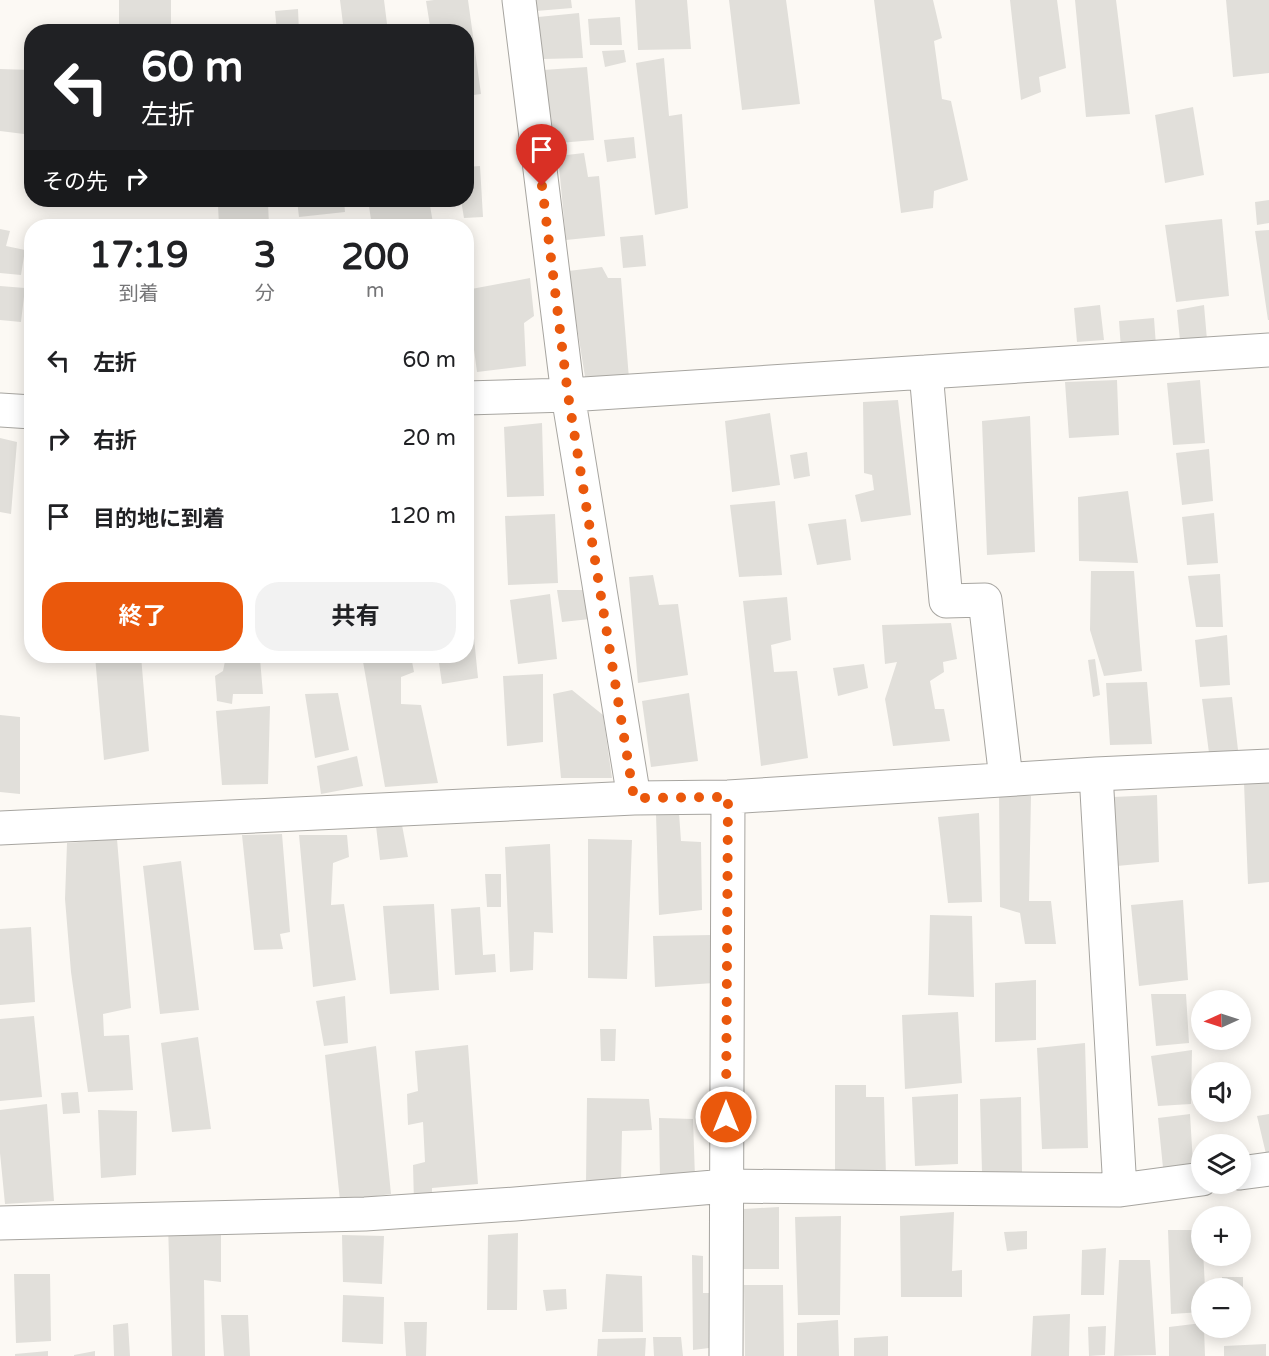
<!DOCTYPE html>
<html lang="ja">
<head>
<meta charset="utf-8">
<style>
  :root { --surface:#fff; --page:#f2f2f2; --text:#202124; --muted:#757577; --accent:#ea580c }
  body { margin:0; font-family:"Varela Round","Noto Sans JP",sans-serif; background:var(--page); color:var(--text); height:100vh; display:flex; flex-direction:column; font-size:22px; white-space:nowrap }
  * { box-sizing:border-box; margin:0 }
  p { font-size:20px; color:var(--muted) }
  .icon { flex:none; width:33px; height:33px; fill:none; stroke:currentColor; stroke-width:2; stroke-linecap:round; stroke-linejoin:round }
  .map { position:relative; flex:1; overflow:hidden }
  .details { position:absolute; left:24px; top:219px; width:450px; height:444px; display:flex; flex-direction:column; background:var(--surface); border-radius:24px; box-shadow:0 3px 15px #0003 }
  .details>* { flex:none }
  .top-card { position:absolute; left:24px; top:24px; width:450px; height:183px; border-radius:24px; box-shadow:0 3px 15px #0003; background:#202124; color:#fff; overflow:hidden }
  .needle { width:39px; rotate:267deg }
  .tools { position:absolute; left:1191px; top:990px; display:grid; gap:12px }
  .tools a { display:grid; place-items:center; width:60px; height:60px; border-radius:50%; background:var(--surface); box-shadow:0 3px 15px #0003; font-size:30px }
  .pin { position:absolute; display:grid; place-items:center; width:51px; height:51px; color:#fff; margin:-62px -26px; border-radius:50% 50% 50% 0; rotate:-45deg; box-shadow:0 0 6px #0007 }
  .pin .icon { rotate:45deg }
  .me { position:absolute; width:66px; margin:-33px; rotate:0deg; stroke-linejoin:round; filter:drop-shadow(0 0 4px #0008) }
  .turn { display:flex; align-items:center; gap:21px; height:126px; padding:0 18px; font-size:27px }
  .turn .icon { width:78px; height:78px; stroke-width:2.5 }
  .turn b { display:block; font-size:42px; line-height:51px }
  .then { display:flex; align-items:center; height:57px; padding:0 18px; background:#0003; gap:12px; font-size:22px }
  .eta { display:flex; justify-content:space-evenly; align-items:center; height:102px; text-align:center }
  .eta b { font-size:36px; font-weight:700; line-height:42px }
  .action { display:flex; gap:12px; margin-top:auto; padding:12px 18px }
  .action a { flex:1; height:69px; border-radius:24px; background:var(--accent); color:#fff; font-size:24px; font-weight:700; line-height:69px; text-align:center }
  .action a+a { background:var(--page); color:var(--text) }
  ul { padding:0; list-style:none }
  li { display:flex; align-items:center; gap:18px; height:78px; padding:0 18px }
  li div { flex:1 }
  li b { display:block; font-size:22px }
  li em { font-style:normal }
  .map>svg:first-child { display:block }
  .building { fill:#e1dfda }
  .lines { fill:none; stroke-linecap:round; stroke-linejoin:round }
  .minor-casing { stroke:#a7a5a0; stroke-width:35 }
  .minor { stroke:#fff; stroke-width:33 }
  .route { stroke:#ea580c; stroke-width:10; stroke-dasharray:0 18 }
</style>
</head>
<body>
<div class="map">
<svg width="1269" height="1356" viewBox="0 0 1269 1356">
  <rect width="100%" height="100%" fill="#fcf9f4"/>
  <!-- building -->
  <path class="building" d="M119,0H171V32H119Z
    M340,0H384L388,32H344Z
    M434,0H468L481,94L466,96V32H431L426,1Z
    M535,0H571L572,8L536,11Z
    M635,0H687L691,49L638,50Z
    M729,0H786L800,104L742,110Z
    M874,0H933L942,38L934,41L942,99L951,101L968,180L934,191L933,208L901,213Z
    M1010,0H1057L1066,68L1039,77L1041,92L1021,100Z
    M1075,0H1116L1130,114L1086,117Z
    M1226,0H1269V73L1233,77Z
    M298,9L299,32H277L275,11Z
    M579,13L583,58L543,59L538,17Z
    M620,17L622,45H590L588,19Z
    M624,50L626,62L605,67L602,51Z
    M664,58L669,116L682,114L688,208L655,215L636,63Z
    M587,67L594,140L548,144L543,70Z
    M0,69L32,70V135L0,131Z
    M1193,107L1204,175L1165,183L1155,115Z
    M471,110L472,132L466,133V111Z
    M634,137L636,158L607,162L604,140Z
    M584,153L588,177L599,176L605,236L566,240L558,156Z
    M480,166L483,217L464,218L461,200H466V167Z
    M297,200H344L345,212L299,217Z
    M368,200H429L433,223L372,226Z
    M1269,200V223L1257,225L1255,202Z
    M268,202L269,226H219L218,205Z
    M1222,219L1229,296L1176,302L1165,225Z
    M0,229L10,231L6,246L25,250L21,275L0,273Z
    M1269,230V320H1268L1255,231Z
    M643,235L646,266L623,268L620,237Z
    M602,267L608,278H621L629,379L586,383L568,271Z
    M530,278L534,316L524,323L526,366L477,372L466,290Z
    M0,286L25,288L21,322L0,320Z
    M1100,305L1104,340L1077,342L1074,308Z
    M1204,305L1207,340L1180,341L1177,310Z
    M1154,318L1156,346L1121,349L1119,321Z
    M1117,380L1119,435L1069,438L1065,382Z
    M1200,380L1205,443L1173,445L1167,383Z
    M898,400L911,515L861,522L855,495L874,490L872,475L864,473L863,402Z
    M770,413L780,485L732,492L725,421Z
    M1030,416L1035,552L987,555L982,421Z
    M542,423L544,496L507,497L504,427Z
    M0,438L17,442L11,514L0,512Z
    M1209,449L1213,501L1182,505L1176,453Z
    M807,452L810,476L794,479L790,455Z
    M1128,491L1138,563L1079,561L1078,497Z
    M30,494H32V517H28Z
    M775,501L782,575L739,577L730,505Z
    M1214,513L1218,563L1187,565L1182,517Z
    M555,514L558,583L508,585L505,516Z
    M846,519L851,560L817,565L808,524Z
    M1091,571H1134L1142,671L1104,676L1090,630Z
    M1220,574L1223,627H1196L1188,576Z
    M653,575L659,605L678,604L688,675L638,683L629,577Z
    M557,590H586L590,619L562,622Z
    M550,594L557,659L518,664L510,600Z
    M787,597L791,640L771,645L774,672L797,671L808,758L761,766L743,601Z
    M471,608L478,678L442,684L438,656H466V609Z
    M951,623L957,659L943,662L944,672L930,681L935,709H944L950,741L893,746L885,699L897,662L885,664L882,625Z
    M1227,635L1230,685L1200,687L1195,640Z
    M95,656H141L149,751L104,760Z
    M362,656H411L414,672L401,677V704L421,705L438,783L385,787Z
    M260,659L263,694H233L232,704L217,701L215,676L223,671L225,661Z
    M1095,659L1100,695L1093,697L1088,660Z
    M864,664L868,688L838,696L833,668Z
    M543,674V742L507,746L503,676Z
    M1147,682L1152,744L1110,745L1106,683Z
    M572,690L603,715L612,778H561L553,694Z
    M338,693L349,750L315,758L305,694Z
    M689,693L698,761L651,767L642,701Z
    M1232,697L1238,750L1209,753L1202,699Z
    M270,706L268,784L222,785L216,711Z
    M0,715L20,717V794L0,792Z
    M357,756L363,786L321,794L317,766Z
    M1269,781V882L1248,884L1244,783Z
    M999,794L1031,796L1029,901H1051L1056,944H1025L1020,913L1000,907Z
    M1157,795L1159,862L1117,866L1113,797Z
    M679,813L681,841L701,842L702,910L659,915L656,814Z
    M979,813L982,902L948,903L938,817Z
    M402,825L408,857L380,860L376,826Z
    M282,834L290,932L280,934L283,949L254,950L242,835Z
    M299,835H347L349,857L333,863L331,905L344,904L356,980L313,987Z
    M117,839L131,1008L103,1014L104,1036L129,1035L133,1090L88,1092L71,972L65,899L67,843Z
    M588,839L632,840L627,979L588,978Z
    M550,844L553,933L534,932L533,970L510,972L505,847Z
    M181,861L199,1010L160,1014L143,866Z
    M485,874H501V907H487Z
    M1183,900L1188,980L1139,986L1131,905Z
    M434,904L439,990L390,994L383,906Z
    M480,907L483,955L495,954L496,972L455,975L451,909Z
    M930,915L972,916L974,997L928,995Z
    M31,927L35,1002L0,1005V929Z
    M712,935L714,983L655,987L653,936Z
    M1036,980V1040L995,1042V983Z
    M1151,994H1186L1189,1043L1156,1046Z
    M345,996L348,1043L324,1046L316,1001Z
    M958,1012L962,1083L905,1089L902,1015Z
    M34,1016L42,1097L0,1101V1019Z
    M600,1029H616L615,1061H601Z
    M198,1037L211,1129L172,1132L161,1043Z
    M1085,1043L1088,1148L1042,1149L1037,1048Z
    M468,1045L478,1184L432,1188V1200L414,1203L413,1165L425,1162L423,1122L408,1125L407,1094L418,1091L415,1051Z
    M376,1046L391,1194L340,1201L325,1055Z
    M1192,1050L1191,1104L1158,1106L1151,1056Z
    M835,1085H866V1097H884L886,1177L835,1178Z
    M78,1092L80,1113L63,1114L61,1093Z
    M958,1094V1164L915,1166L912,1097Z
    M1021,1097L1022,1172H982L980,1099Z
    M587,1098L649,1099L652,1130L622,1131L621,1182H586Z
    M47,1104L54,1201L5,1204L0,1153V1110Z
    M98,1110L137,1111L136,1175L101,1178Z
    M1190,1114L1193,1164L1163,1168L1158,1118Z
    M1269,1114V1157L1267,1158L1257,1116Z
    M659,1118L693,1119L695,1178L660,1179Z
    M779,1207V1269H742L744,1209Z
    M954,1212L952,1271L962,1270V1297H901L900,1216Z
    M841,1216L840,1315H798L795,1217Z
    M168,1225H221V1282L204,1280L205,1356H172Z
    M1168,1230H1202L1205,1288H1202V1312L1171,1314Z
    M1027,1231V1249L1007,1251L1004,1232Z
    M518,1233L517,1310H487L488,1235Z
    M342,1235L384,1236L382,1284L343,1282Z
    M1106,1248L1104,1295H1081L1082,1250Z
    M692,1255L703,1256V1293H712L717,1347L693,1350Z
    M1119,1260H1150L1156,1355L1114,1356Z
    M14,1274H50L51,1341L16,1343Z
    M606,1274L642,1276L643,1332H602Z
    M1222,1277H1243V1306H1240V1288H1222Z
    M744,1285H783L784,1356H745Z
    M566,1289L567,1309L546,1311L543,1290Z
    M343,1295L384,1297L383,1344L342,1342Z
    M1070,1314L1069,1356H1031L1033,1316Z
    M221,1315H248L250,1356H224Z
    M838,1320L839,1356H797V1323Z
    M404,1322H427L426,1356H406Z
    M128,1323L130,1356H114L113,1325Z
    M1202,1323V1328H1204L1205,1356H1169V1327Z
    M1106,1326L1105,1355L1089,1356L1088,1327Z
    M888,1336V1356H854V1338Z
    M653,1337H681L683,1356H654Z
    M646,1338L645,1356H597L598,1339Z
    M1266,1344V1356H1224V1346Z
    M48,1351V1356H15V1354Z
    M95,1351V1356H74V1355Z"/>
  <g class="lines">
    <defs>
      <path id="minor" d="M519,0L568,395L634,798
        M926,372L946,601L985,600L1006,779
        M466,398L568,395L1269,350
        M0,410L32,412
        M1096,774L1120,1190
        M0,828L634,798L728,797L1096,774L1269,766
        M1240,1173L1269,1169
        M0,1223L365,1214L515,1204L726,1186L1120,1190L1202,1179
        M726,1356L728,797"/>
    </defs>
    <!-- minor casing -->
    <use href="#minor" class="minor-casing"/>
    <!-- minor -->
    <use href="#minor" class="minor"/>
  </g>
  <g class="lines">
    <!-- route -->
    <path class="route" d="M542,186L568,395L634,798L728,797L726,1117"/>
  </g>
</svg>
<div class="tools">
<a><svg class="needle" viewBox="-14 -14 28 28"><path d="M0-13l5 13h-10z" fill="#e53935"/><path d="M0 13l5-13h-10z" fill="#757577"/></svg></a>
<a><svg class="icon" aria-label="sound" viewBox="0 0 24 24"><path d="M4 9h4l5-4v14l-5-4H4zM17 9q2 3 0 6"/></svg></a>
<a><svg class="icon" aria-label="layers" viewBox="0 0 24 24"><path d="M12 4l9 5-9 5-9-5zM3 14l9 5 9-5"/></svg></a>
<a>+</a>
<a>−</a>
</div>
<div class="pin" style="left:542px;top:186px;background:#d93025"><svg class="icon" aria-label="arrive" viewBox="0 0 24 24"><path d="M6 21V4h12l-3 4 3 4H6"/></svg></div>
<svg class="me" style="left:726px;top:1117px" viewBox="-20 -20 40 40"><circle r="17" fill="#ea580c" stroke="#fff" stroke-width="3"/><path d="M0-11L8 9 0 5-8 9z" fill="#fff"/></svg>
<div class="top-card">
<div class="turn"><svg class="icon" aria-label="left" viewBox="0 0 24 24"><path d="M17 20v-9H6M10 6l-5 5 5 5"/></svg><div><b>60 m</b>左折</div></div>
<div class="then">その先<svg class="icon" aria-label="right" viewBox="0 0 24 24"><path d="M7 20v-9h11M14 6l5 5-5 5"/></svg></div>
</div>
<section class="details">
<div class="eta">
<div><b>17:19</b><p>到着</p></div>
<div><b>3</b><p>分</p></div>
<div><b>200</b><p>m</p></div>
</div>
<ul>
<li><svg class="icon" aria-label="left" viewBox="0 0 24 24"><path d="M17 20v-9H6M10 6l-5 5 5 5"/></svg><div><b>左折</b></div><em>60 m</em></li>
<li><svg class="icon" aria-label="right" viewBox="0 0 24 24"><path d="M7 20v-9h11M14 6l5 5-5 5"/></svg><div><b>右折</b></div><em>20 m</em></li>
<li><svg class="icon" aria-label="arrive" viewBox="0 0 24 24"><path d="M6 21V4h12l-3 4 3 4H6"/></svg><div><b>目的地に到着</b></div><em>120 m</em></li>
</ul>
<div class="action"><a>終了</a><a>共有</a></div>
</section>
</div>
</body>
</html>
